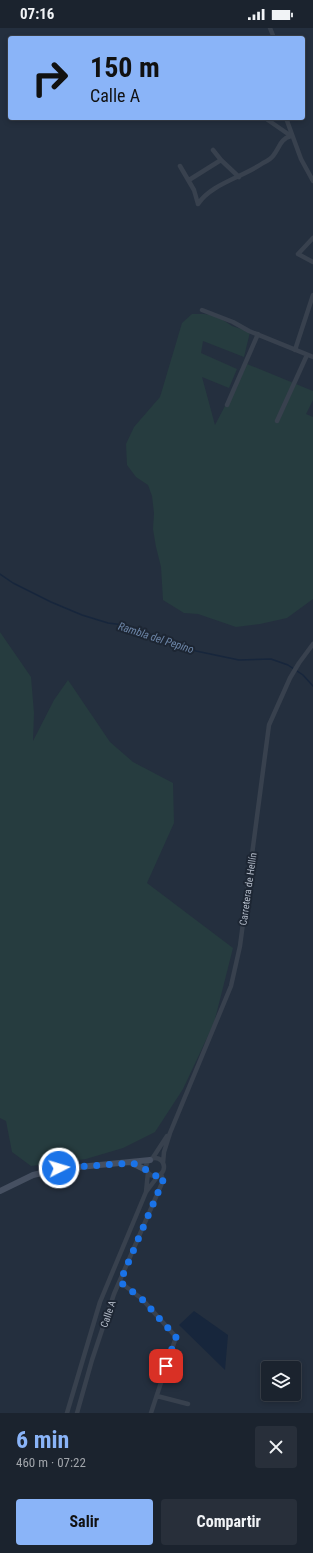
<!DOCTYPE html>
<html lang="es">
<head>
<meta charset="utf-8">
<style>
  :root { --surface:#1b232e; --page:#282f3a; --text:#f1f3f6; --muted:#a0a4aa; --line:#39404a; --accent:#8ab4f8 }
  body { margin:0; font-family:"Roboto Condensed",sans-serif; background:var(--page); color:var(--text); height:100vh; display:flex; flex-direction:column; font-size:15px; white-space:nowrap }
  * { box-sizing:border-box; margin:0 }
  p { font-size:13px; color:var(--muted) }
  .icon { flex:none; width:22px; height:22px; fill:none; stroke:currentColor; stroke-width:2; stroke-linecap:round; stroke-linejoin:round }
  .map { position:relative; height:1385px; overflow:hidden }
  .side { display:flex; flex-direction:column; background:var(--surface); flex:1 }
  .side>* { flex:none }
  .top-card { position:absolute; left:8px; top:8px; width:297px; height:84px; border-radius:4px; box-shadow:0 2px 6px #0003,0 0 0 1px var(--line); background:#8ab4f8; color:#111; overflow:hidden }
  .fabs { position:absolute; left:261px; top:1333px; display:grid; gap:8px }
  .fabs a { display:grid; place-items:center; width:40px; height:40px; border-radius:4px; background:var(--surface); box-shadow:0 2px 6px #0003,0 0 0 1px var(--line); font-size:20px }
  .pin { position:absolute; display:grid; place-items:center; width:34px; height:34px; color:#fff; margin:-17px; border-radius:8px; box-shadow:0 2px 6px #0006 }
  .me { position:absolute; width:44px; margin:-22px; rotate:85deg; stroke-linejoin:round; filter:drop-shadow(0 0 3px #0008) }
  .turn { display:flex; align-items:center; gap:14px; height:84px; padding:0 16px; font-size:18px }
  .turn .icon { width:52px; height:52px; stroke-width:2.5 }
  .turn b { display:block; font-size:28px; line-height:34px }
  .round { display:grid; place-items:center; flex:none; width:42px; height:42px; border-radius:4px; background:var(--page) }
  .headline { display:flex; align-items:center; justify-content:space-between; height:68px; padding:0 16px }
  h1 { font-size:24px; font-weight:700; line-height:30px; color:var(--accent) }
  .primary-button { display:flex; gap:8px; margin-top:auto; padding:8px 16px }
  .primary-button a { flex:1; height:46px; border-radius:4px; background:var(--accent); color:#111; font-size:16px; font-weight:700; line-height:46px; text-align:center }
  .primary-button a+a { background:var(--page); color:var(--text) }
  .status { display:flex; justify-content:space-between; align-items:center; height:28px; padding:0 20px; background:var(--surface); direction:ltr }
  .status svg { height:11px; fill:currentColor }
  .map>svg:first-child { display:block }
  .green { fill:#263c3f }
  .water { fill:#17263c }
  .lines { fill:none; stroke-linecap:round; stroke-linejoin:round }
  .stream { stroke:#17263c; stroke-width:1.5 }
  .street { stroke:#38414e; stroke-width:4.5 }
  .secondary { stroke:#465061; stroke-width:6 }
  .route { stroke:#1a73e8; stroke-width:7; stroke-dasharray:0 12.6 }
  .labels { text-anchor:middle; dominant-baseline:central; stroke-width:4; stroke-linejoin:round; paint-order:stroke }
  .street-label { font-size:10px; fill:#b4bcc9; stroke:#1d2633 }
  .water-label { font-size:11px; font-style:italic; fill:#6d86a8; stroke:#1d2633 }
</style>
</head>
<body>
<div class="status"><b>07:16</b><svg viewBox="0 0 49 12"><path d="M0 12V9h3v3zM5 12V6h3v6zM10 12V3h3v9zM15 12V0h3v12zM26 1h20v11H26zM47 4h2v5h-2z"/></svg></div>
<div class="map">
<svg width="313" height="1385" viewBox="0 0 313 1385">
  <rect width="100%" height="100%" fill="#242f3e"/>
  <!-- green -->
  <path class="green" d="M192,286H204L217,288L232,298L250,304L244,329L203,313L201,325L237,341L229,360L202,349L215,397L247,336L313,363V372L306,386L313,389V571L287,590L260,596L236,599L198,586L184,585L163,572L161,539L156,519L153,501L154,485L152,468L148,457L136,449L127,437L126,416L134,399L160,369L182,295Z
    M0,604L31,649L34,685L33,713L54,672L68,652L110,714L133,734L173,755L174,795L147,855L233,920L214,995L183,1061L155,1104L123,1120L86,1131L31,1138L12,1124L6,1093L0,1090Z"/>
  <!-- water -->
  <path class="water" d="M194,1283L228,1307L225,1342L179,1297Z"/>
  <g class="lines">
    <!-- stream -->
    <path class="stream" d="M0,546L13,555L51,574L82,587L108,595L124,597L196,623L239,632L271,631L288,637L303,647L313,658"/>
    <!-- street -->
    <path class="street" d="M270,0L274,10
      M265,90L291,108
      M286,90L301,131L313,153
      M213,122L221,132L239,149
      M180,138L194,162L198,176
      M189,152L221,132
      M198,176C211,156 243,149 263,135C267,133 271,131 273,128C280,119 280,111 291,108
      M313,210L298,226L313,234
      M202,282L233,294L249,303L313,329
      M295,322L313,267
      M227,377L258,306
      M277,393L307,327
      M146 1139a9 9 0 1 1 18 0a9 9 0 1 1-18 0Z
      M152,1131L167,1108
      M163,1135L164,1124L170,1105L231,958L240,918L269,697L290,650L299,635L313,616
      M146,1164L148,1144
      M120,1254L142,1271L176,1309L151,1385
      M157,1368L188,1376
      M67,1385L100,1274L146,1164L158,1148
      M77,1385L92,1332L114,1266L162,1155L163,1152L161,1146"/>
    <!-- secondary -->
    <path class="secondary" d="M132,1135L146,1142
      M0,1163L33,1147L59,1141L150,1132"/>
  </g>
  <g class="lines">
    <!-- route -->
    <path class="route" d="M59,1140L132,1135C136,1136 140,1138 144,1140C150,1145 152,1151 161,1146L163,1152L162,1155L120,1254L142,1271L176,1309L166,1338"/>
  </g>
  <g class="labels">
    <!-- street labels -->
    <g class="street-label">
      <text transform="translate(248 861) rotate(-82)">Carretera de Hellín</text>
      <text transform="translate(108 1286) rotate(-71)">Calle A</text>
    </g>
    <!-- water labels -->
    <g class="water-label">
      <text transform="translate(156 610) rotate(18)">Rambla del Pepino</text>
    </g>
  </g>
</svg>
<div class="fabs">
<a><svg class="icon" aria-label="layers" viewBox="0 0 24 24"><path d="M12 4l9 5-9 5-9-5zM3 14l9 5 9-5"/></svg></a>
</div>
<div class="pin" style="left:166px;top:1338px;background:#d93025"><svg class="icon" aria-label="arrive" viewBox="0 0 24 24"><path d="M6 21V4h12l-3 4 3 4H6"/></svg></div>
<svg class="me" style="left:59px;top:1140px" viewBox="-20 -20 40 40"><circle r="17" fill="#1a73e8" stroke="#fff" stroke-width="3"/><path d="M0-11L8 9 0 5-8 9z" fill="#fff"/></svg>
<div class="top-card">
<div class="turn"><svg class="icon" aria-label="right" viewBox="0 0 24 24"><path d="M7 20v-9h11M14 6l5 5-5 5"/></svg><div><b>150 m</b>Calle A</div></div>
</div>
</div>
<section class="side">
<div class="headline"><div><h1>6 min</h1><p>460 m · 07:22</p></div><a class="round"><svg class="icon" aria-label="close" viewBox="0 0 24 24"><path d="M6 6l12 12M18 6L6 18"/></svg></a></div>
<div class="primary-button"><a>Salir</a><a>Compartir</a></div>
</section>
</body>
</html>
